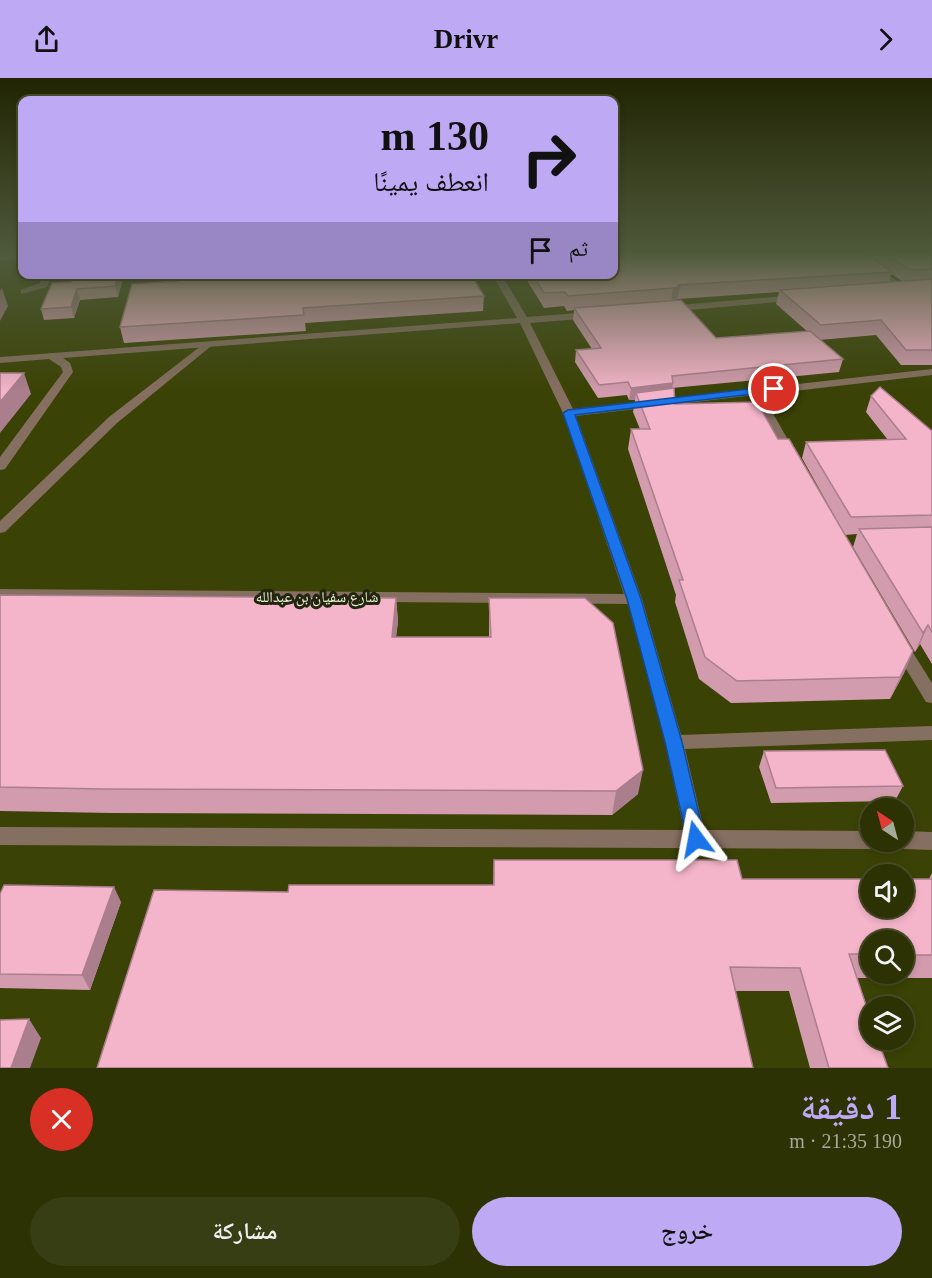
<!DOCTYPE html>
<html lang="ar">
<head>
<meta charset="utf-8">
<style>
  :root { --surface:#2c3204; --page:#383e13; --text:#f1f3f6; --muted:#a6aa9a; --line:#484d26; --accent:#bea9f5 }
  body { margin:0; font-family:"Times New Roman","Noto Naskh Arabic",serif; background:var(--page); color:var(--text); direction:rtl; height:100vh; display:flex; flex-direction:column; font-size:22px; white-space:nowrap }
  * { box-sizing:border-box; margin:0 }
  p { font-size:20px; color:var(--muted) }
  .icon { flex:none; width:33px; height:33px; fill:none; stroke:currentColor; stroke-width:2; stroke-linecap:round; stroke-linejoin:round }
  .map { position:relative; height:990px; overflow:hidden; direction:ltr }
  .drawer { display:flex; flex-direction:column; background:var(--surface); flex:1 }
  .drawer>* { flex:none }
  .hud { position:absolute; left:18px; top:18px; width:600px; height:183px; border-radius:12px; box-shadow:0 3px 9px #0003,0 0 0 2px var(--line); direction:rtl; background:#bea9f5; color:#111; overflow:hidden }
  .needle { width:39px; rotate:324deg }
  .tools { position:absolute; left:860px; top:720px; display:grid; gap:12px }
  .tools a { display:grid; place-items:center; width:54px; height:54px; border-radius:50%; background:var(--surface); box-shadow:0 3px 9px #0003,0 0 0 2px var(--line); font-size:30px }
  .pin { position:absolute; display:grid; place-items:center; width:51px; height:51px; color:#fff; margin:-26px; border:3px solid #fff; border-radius:50%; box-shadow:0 2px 6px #0007 }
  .me { position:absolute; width:66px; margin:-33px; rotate:347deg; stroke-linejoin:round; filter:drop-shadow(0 0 4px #0008) }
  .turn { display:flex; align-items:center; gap:21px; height:126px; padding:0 30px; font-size:27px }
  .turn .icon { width:78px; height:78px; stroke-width:2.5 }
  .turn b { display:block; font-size:42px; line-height:51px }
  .then { display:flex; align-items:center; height:57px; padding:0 30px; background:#0003; gap:12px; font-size:22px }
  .round { display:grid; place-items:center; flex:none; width:63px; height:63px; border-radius:32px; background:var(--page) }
  .overview { display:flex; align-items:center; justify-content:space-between; height:102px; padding:0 30px }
  h1 { font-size:36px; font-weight:600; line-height:45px; color:var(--accent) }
  .action { display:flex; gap:12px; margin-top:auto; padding:12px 30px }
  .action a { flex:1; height:69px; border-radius:36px; background:var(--accent); color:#111; font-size:24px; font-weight:600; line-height:69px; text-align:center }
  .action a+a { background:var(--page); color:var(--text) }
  header { display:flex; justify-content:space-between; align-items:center; height:78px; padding:0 30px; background:var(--accent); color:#111; font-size:27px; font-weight:600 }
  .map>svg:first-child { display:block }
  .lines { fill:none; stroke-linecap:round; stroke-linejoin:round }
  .service { fill:#856f60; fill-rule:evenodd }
  .minor { fill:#856f60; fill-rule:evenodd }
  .wall { fill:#d29bae; fill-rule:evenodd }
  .shaded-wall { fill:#ab7e8d }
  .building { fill:#f4b4ca; stroke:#ab7e8d; stroke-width:1.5 }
  .route { fill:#1a73e8; stroke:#114b97; stroke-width:1.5 }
  .labels { text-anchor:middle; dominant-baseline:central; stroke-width:6; stroke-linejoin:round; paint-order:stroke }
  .street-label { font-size:15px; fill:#ebf1d3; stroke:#23260f }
</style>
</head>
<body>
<header><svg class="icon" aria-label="forward" viewBox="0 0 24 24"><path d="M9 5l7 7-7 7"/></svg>Drivr<svg class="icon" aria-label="share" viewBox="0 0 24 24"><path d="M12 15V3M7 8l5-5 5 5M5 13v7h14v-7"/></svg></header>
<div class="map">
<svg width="932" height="990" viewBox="0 0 932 990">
  <rect width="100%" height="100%" fill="#3b4205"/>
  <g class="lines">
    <!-- service -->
    <path class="service" d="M22,175V180L0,183V177Z
      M43,196H52L47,209L21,216V212L40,205Z
      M206,264L211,267L210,269L117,345L5,454L0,455V443L109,339Z"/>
    <!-- minor -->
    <path class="minor" d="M883,175H919L866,182L906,209V213H900L854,180L858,177Z
      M492,196H501L527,239L592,234L597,237L592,240L530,245L573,331L932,291V297L777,315L770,323V330L797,378L791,382L785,378L758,330V323L763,316L576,338L642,521L681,657L932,648V662L685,671L704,752L870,753V764H879L877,768L870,771L0,767V749L684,752L665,664L628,526L0,521V511L624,516L563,335L520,245L63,280L70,285L73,294L5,391L0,392V379L63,294L61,289L49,281L0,285V279L517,240Z
      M796,217L801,220L799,222L667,234L662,231L667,228Z
      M899,560L905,562L932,605V625L926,624L891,566L893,562Z
      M903,753L932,754V772L903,771L896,768L894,764H903Z"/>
  </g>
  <!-- wall -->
  <path class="wall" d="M875,175H932V287H901L876,257L819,262L843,281L839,294L672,310L675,326L778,361L913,573L904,595L890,621L731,625L699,601L675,524L676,517L628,371L631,351H640L633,334L635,322H629L627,317L598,320L575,284L576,272L592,271L573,242L574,232L567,233L564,228L544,230L523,196H614L873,180ZM891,196L893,197L902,203L889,204ZM779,214L776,226L808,254L716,260L677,223L678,221Z
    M124,196L118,219L80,222L74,240L44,242L41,231L71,204Z
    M179,203L484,218L483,233L305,245L306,253L124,265L120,249Z
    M871,318L932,353V586L920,566L915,574L853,469L857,456L845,457L802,380L806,364L888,362L866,334Z
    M0,517L396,520L398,543L396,559H489V520L638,716L612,737L112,735L0,733Z
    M764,673L903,708L895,723L771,725L759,689Z
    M494,782L742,801H929L932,795V900H857L888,990H810L789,913H735L288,814L493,807ZM870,862H903V896H870Z
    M0,816L121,824L90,912L0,910Z"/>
  <!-- shaded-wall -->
  <path class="shaded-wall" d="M118,196H124L118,219L115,208Z
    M680,209L677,223L671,224L673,210Z
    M2,210L8,228L0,243V213Z
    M77,211L80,222L74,240L71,229Z
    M24,295L31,316L0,355V324Z
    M673,305L671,318L636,315L635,322H629L631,310Z
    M396,520L398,543L393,583L392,559Z
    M928,547L920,566L915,574L923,555Z
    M913,573L904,595L890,621L900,599Z
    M643,692L638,716L612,737L616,713Z
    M114,809L121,824L90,912L82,897Z
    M29,941L41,960L30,990H11Z"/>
  <!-- building -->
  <path class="building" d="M614,175H866L892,194L678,207L680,209L673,210L568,218L565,214L544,215L532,196H614Z
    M884,175H932V191L910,192Z
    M74,196H118L115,208L77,211L71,229L41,231L52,205L71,204Z
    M180,196H471L484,218L303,230L304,237L120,249L132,206L179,203Z
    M932,201V272H906L881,242L821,247L780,212Z
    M681,222L716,260L810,253L843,281L672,298L673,305L631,310L628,304L599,307L576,272L601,270L574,230Z
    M0,295H24L0,324Z
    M880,309L932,353V437L851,439L806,364L906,361L871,318Z
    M674,310L675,326L757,324L778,361H789L913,573L900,599L737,603L705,579L679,502H683L631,351H650L636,315Z
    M932,449V554L928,547L923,555L859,451Z
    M0,517L396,520L392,559H491L489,520H585L613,545L643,692L616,713L103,711L0,709Z
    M885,672L903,708L776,710L764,673Z
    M494,782H737L742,801H870V830H903V801H932V877H903V862H870V876H849L870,939V962H878L888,990H829L800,890L730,889L753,990H97L154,812L288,814L289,807H494Z
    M4,807L114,809L82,897L0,896V816Z
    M29,941L11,990H0V942Z"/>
  <!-- sky -->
  <linearGradient id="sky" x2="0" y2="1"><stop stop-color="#202403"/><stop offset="0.56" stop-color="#4f5a3b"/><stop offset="1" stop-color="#4f5a3b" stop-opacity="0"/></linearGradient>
  <rect width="932" height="314" fill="url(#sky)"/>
  <!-- route -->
  <path class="route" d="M774,308L779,311L778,313L575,337L641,521L682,664L705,761L703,767L696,769L690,767L687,761L665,664L627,521L563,335L568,332Z"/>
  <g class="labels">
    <!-- street labels -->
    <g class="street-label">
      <text x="317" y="519">شارع سفيان بن عبدالله</text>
    </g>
  </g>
</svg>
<div class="tools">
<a><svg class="needle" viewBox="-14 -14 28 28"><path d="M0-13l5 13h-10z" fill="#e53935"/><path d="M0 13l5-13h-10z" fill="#a6aa9a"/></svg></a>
<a><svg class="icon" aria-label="sound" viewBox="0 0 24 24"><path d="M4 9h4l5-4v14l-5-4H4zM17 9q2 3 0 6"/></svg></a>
<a><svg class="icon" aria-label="search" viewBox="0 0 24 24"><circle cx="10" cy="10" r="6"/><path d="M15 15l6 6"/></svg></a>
<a><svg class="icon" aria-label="layers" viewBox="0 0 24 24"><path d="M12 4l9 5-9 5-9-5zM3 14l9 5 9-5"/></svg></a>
</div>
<div class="pin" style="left:774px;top:311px;background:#d93025"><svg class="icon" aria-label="arrive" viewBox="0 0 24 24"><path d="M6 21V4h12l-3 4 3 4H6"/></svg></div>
<svg class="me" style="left:696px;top:761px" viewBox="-20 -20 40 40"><path d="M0-17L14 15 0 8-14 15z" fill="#1a73e8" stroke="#fff" stroke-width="4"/></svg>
<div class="hud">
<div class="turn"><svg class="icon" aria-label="right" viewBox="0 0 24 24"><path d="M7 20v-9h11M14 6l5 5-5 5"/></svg><div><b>130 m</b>انعطف يمينًا</div></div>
<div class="then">ثم<svg class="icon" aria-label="arrive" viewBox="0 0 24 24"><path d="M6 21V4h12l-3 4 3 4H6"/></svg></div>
</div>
</div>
<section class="drawer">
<div class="overview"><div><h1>1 دقيقة</h1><p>190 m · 21:35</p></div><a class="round" style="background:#d93025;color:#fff"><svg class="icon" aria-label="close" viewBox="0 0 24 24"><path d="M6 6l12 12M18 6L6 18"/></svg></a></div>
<div class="action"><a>خروج</a><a>مشاركة</a></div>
</section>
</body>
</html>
